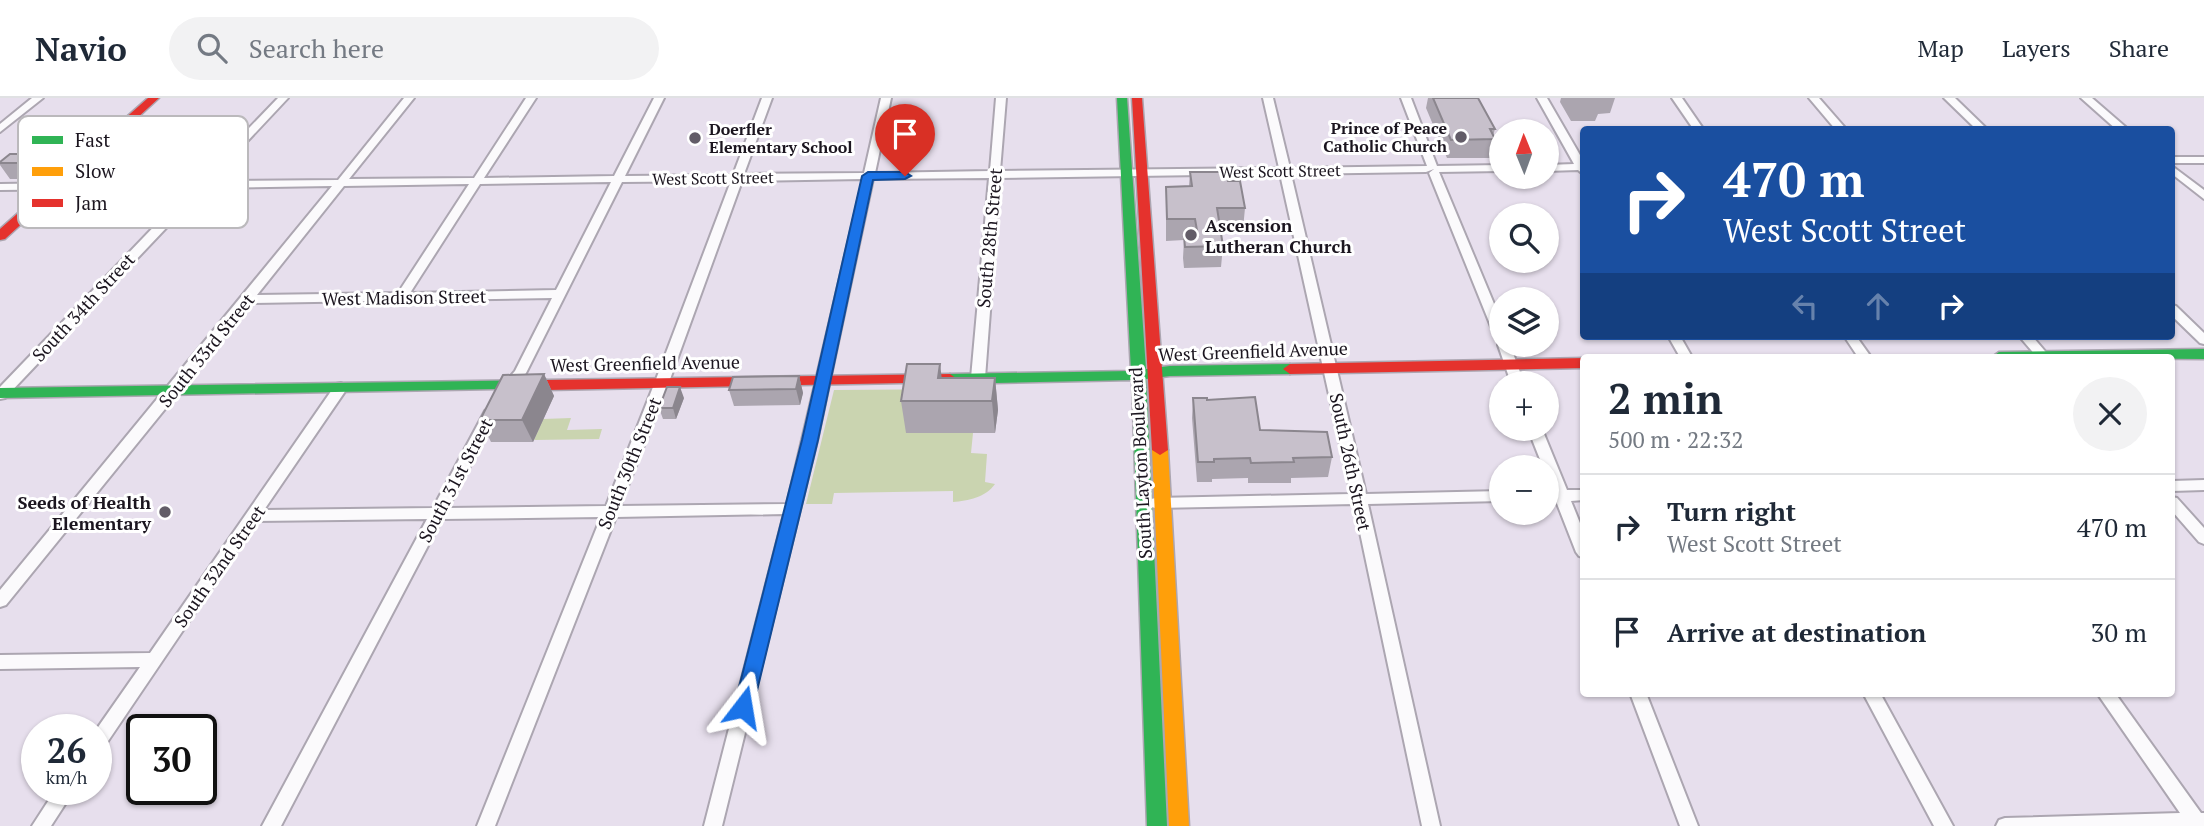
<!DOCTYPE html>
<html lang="en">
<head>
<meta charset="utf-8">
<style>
  :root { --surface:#fff; --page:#f2f2f3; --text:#1f2937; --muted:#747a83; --line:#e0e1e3 }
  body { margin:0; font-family:"PT Serif",serif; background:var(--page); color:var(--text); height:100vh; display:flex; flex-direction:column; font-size:26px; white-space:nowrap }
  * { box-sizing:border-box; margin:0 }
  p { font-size:23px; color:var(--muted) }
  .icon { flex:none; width:38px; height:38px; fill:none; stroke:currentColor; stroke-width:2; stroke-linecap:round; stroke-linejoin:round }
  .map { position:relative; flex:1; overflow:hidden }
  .details { position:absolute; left:1580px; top:256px; width:595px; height:343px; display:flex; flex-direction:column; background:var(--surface); border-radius:7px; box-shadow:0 2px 5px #0004 }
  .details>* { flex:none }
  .top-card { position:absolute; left:1580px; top:28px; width:595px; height:214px; border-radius:7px; box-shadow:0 2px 5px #0004; background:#1a4fa0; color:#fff; overflow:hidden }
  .needle { width:46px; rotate:359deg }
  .fabs { position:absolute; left:1489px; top:21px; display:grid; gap:14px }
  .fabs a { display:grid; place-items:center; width:70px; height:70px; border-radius:50%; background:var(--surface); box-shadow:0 2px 5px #0004; font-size:35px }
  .speed { position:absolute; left:21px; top:616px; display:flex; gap:14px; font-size:35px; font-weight:700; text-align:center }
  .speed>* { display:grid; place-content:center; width:91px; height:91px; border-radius:50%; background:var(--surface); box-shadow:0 2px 5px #0004; line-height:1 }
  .speed small { font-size:18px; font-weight:400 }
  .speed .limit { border:4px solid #111; border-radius:10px; background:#fff; color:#111 }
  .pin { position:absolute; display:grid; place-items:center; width:60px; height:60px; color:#fff; margin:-72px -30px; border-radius:50% 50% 50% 0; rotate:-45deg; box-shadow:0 0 7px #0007 }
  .pin .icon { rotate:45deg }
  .me { position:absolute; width:77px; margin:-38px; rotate:14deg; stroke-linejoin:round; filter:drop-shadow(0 0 5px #0008) }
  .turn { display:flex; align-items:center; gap:24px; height:147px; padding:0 28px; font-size:32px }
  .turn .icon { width:91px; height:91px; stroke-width:2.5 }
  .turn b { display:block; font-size:49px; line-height:60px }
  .lanes { display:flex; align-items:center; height:66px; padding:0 28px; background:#0003; justify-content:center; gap:35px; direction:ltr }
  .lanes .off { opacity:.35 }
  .round { display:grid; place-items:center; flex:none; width:74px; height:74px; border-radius:37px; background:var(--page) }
  .overview { display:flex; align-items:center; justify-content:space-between; height:119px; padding:0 28px }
  h1 { font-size:42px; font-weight:700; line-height:52px }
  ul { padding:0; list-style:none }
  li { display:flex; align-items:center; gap:21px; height:105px; padding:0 28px; border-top:2px solid var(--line) }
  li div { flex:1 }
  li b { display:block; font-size:26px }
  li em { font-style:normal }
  header { display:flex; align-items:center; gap:42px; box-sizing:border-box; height:98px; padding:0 35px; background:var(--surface); border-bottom:2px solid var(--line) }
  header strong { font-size:33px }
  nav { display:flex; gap:38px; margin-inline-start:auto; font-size:24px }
  .search { width:490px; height:63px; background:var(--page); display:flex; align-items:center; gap:18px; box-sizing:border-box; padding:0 24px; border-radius:38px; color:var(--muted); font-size:26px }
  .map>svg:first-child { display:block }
  .green { fill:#cad4b0 }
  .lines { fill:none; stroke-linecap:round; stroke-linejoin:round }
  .street-casing { stroke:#aca6b1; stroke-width:4 }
  .fast-casing { stroke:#aca6b1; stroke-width:3 }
  .slow-casing { stroke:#aca6b1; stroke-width:3 }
  .jam-casing { stroke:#aca6b1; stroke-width:3 }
  .street { fill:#fbfafc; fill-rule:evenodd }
  .fast { fill:#30b455; fill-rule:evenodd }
  .slow { fill:#ff9f0a; fill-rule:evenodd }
  .jam { fill:#e5322d; fill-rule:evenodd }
  .wall { fill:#aba5af }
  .shaded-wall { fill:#8b868e }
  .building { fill:#c7c0cb; stroke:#8b868e; stroke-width:2 }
  .route { fill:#1a73e8; stroke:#114b97; stroke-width:2 }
  .poi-dot { fill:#625c67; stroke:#fff; stroke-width:2.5 }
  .labels { text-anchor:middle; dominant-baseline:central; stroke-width:6; stroke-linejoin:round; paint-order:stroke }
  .far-poi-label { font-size:16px; font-weight:bold; fill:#1b151f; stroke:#fff; text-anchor:end }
  .far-street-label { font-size:16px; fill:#1b151f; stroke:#fff }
  .poi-label { font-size:18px; font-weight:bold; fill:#1b151f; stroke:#fff; text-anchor:start }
  .street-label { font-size:18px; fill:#1b151f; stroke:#fff }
  .key { fill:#fff; stroke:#bbb9bc; stroke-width:2 }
  .key-label { font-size:19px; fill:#1b151f }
</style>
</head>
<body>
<header>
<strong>Navio</strong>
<div class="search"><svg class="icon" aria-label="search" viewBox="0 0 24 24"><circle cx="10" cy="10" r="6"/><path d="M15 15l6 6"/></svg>Search here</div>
<nav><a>Map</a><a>Layers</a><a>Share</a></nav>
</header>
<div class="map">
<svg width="2204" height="728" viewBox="0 0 2204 728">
  <rect width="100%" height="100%" fill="#e7dfed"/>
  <!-- green -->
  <path class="green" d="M970,291L906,335H973L971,355L987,356L985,384L995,386C986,399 968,403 953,404V393L834,395L832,406H806L834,292Z
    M571,320L567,332L602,331L599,341L534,342L543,321Z"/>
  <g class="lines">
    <defs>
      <path id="street" d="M32,0H43L0,34V26Z
        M278,0H288L210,83L338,82L404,0H414L349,81L474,80L526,0H536L484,80L614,78L654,0H664L625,78L733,77L762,0H772L744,76L864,75L881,0H891L875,75L990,73L996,0H1006L1000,73L1279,70L1263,0H1273L1290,70L1427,68L1401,0H1411L1437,68L1502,67V73L1439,74L1502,225V247H1510L1524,285H1511L1498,247L1499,244L1496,241L1429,75L1434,71L1426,74L1291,76L1366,396L1502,393V403L1368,406L1440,728H1422L1354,406L1156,410L1151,409L1149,405L1151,401L1156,400L1351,396L1280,76L1000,80L985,280L978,284L971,280L989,80L873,81L817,343L722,728H704L784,416L616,419L495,728H477L601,419L442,421L281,728H262L427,421L257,423L102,652L96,654V632L140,569L0,571V557L150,555L336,286L341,285L348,289L264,412L433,410L485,313L492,308L499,313L448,410L606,408L655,284L731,83L622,84L526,275L512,293L507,294L500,290L515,273L552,200L251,205L6,507L0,509V492L332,88L204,90L5,300L0,301V289L191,90L0,92V86L198,83ZM863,81L787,406L620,408L669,284L742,83ZM611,84L556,192L410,195L480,86ZM469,86L398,195L257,197L344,88Z
        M1537,0H1547L1584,64V77L1578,72L1547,73V67L1574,66Z
        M1672,0H1682L1704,32H1694Z
        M1809,0H1819L1847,32H1836Z
        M1944,0H1955L1988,32H1977Z
        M2081,0H2092L2129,32H2117Z
        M2172,59H2204V65H2172Z
        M2172,68L2204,92V101L2172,76Z
        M2172,207L2176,208L2204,235V246L2200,245L2172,218Z
        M1668,238H1680L1692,259H1680Z
        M1844,238H1856L1871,259H1858Z
        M2019,238H2032L2050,259H2037Z
        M1528,331H1542L1567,392H1584V402L1571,403L1584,435V460L1579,458L1576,454L1556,403H1547V393H1552L1547,379V369H1543Z
        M2204,382V392L2172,393V383Z
        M2172,399L2177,400L2204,430V446L2199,444L2172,413Z
        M1630,595H1646L1698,728H1680Z
        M1863,595H1880L1953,728H1934Z
        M2097,595H2115L2201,715H2204V728H1996L1999,722L2005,720L2180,715Z
        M56,691H75L51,728H32Z"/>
      <path id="fast" d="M1117,0H1127L1146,271L1170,268L1290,266L1297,271L1290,276L1170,278L1146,281L1167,728H1147L1132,282L950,286L943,281L950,276L1131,273Z
        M2204,251V261L1992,259L1999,254Z
        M546,282L551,284L553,287L551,290L0,300V290Z"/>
      <path id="slow" d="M1160,347L1168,352L1189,728H1169L1152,352Z"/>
      <path id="jam" d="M148,0H159L5,141L0,142V131Z
        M1132,0H1142L1168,352L1160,357L1152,352Z
        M1584,260V270L1290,276L1283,271L1290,266Z
        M950,276L957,281L955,284L546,292L539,287L546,282Z"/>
    </defs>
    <!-- street casing -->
    <use href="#street" class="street-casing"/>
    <!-- fast casing -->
    <use href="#fast" class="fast-casing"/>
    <!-- slow casing -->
    <use href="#slow" class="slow-casing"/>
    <!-- jam casing -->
    <use href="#jam" class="jam-casing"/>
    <!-- street -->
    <use href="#street" class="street"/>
    <!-- fast -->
    <use href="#fast" class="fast"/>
    <!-- slow -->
    <use href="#slow" class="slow"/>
    <!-- jam -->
    <use href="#jam" class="jam"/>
  </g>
  <!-- wall -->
  <path class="wall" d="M1428,0H1478L1495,31L1493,38L1495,41L1490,60H1447L1426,10Z
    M1561,0H1615L1610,15L1598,16L1595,23H1571L1560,4Z
    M67,37L77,52L47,81H10L0,67V64Z
    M1190,74L1228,83L1245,110L1243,131H1220L1223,148L1221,169L1184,170L1183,160L1184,142L1166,143V89L1189,88Z
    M544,276L554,298L533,344H491L480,322Z
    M799,278L803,295L800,307L734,308L729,292Z
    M942,280H995L998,312L995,335H906L901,303Z
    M684,300L676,321H663L659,310Z
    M1193,300L1260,332L1332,359L1328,379L1291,380V385H1248V380L1212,381V384H1197L1192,320Z"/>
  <!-- shaded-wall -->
  <path class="shaded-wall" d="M67,37L77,52L47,81L36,65Z
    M940,266L944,298L938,280Z
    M544,276L554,298L533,344L522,322Z
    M799,278L803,295L800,307L796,291Z
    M995,280L998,312L995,335L992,303Z
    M680,289L684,300L676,321L673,310Z"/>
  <!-- building -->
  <path class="building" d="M1433,0H1478L1495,31H1490L1495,41L1451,42Z
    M42,37H67L36,65H0V64L10,56H20Z
    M1190,74H1227L1228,83H1240L1245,110H1217L1223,148L1185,149L1184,139L1198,138L1195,121H1167L1166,89L1192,88Z
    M1948,258H1982L1983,259H1949Z
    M907,266H940L938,280H995L992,303H901Z
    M544,276L522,322H480L503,277Z
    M799,278L796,291L729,292L733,279Z
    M667,289H680L673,310H659Z
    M1255,299L1260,332L1327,334L1332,359L1293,360L1294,364L1251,365L1250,360L1214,361V364H1198L1193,300H1207V302Z"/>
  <!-- route -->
  <path class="route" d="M868,74H905L911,78L905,81L873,82L818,342L753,609L750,615L743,618L737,615L734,609L802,342L862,78Z"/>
  <!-- markers -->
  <g class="poi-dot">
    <circle cx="1461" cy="39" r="7"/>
    <circle cx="695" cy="40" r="7"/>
    <circle cx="1191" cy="137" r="7"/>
    <circle cx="165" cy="414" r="7"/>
  </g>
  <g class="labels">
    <!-- far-poi labels -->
    <g class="far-poi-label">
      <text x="1447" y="30">Prince of Peace<tspan x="1447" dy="18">Catholic Church</tspan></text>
      <text x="709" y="31" text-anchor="start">Doerfler<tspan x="709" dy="18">Elementary School</tspan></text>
    </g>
    <!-- far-street labels -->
    <g class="far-street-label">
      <text transform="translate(1280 73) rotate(-1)">West Scott Street</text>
      <text transform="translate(713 80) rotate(-1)">West Scott Street</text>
    </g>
    <!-- poi labels -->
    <g class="poi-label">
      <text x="1205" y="127">Ascension<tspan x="1205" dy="21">Lutheran Church</tspan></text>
      <text x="151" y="404" text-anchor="end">Seeds of Health<tspan x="151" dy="21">Elementary</tspan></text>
    </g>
    <!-- street labels -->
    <g class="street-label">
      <text transform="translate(989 140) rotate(-85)">South 28th Street</text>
      <text transform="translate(404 199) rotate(-1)">West Madison Street</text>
      <text transform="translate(83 209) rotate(-47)">South 34th Street</text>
      <text transform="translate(206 252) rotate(-51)">South 33rd Street</text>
      <text transform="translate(1253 253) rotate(-2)">West Greenfield Avenue</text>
      <text transform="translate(645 265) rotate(-1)">West Greenfield Avenue</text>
      <text transform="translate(1351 364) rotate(78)">South 26th Street</text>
      <text transform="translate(629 365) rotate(-68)">South 30th Street</text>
      <text transform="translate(1140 365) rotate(-93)">South Layton Boulevard</text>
      <text transform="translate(455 382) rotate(-62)">South 31st Street</text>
      <text transform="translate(219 468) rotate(-55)">South 32nd Street</text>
    </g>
  </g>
  <!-- legend -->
  <rect x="18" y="18" width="230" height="112" rx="10" class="key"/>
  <rect x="32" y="38" width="31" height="8" fill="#30b455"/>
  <rect x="32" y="69" width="31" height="9" fill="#ff9f0a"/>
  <rect x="32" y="101" width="31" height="8" fill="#e5322d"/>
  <g class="key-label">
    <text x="75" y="49">Fast</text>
    <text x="75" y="80">Slow</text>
    <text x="75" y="112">Jam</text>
  </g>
</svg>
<div class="fabs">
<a><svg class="needle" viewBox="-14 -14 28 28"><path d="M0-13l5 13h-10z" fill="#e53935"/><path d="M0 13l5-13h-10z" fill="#747a83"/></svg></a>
<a><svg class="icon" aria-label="search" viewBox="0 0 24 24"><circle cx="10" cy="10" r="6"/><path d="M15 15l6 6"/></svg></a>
<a><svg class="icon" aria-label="layers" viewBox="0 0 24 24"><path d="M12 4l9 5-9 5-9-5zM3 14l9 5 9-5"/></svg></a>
<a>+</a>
<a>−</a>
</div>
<div class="speed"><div>26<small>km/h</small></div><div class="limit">30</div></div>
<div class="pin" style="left:905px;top:78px;background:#d93025"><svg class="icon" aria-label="arrive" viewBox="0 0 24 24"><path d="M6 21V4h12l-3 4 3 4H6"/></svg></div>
<svg class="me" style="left:743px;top:609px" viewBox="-20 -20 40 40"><path d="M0-17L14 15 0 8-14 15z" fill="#1a73e8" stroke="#fff" stroke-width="4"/></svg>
<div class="top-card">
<div class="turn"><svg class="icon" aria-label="right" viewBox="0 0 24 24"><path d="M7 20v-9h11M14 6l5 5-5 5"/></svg><div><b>470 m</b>West Scott Street</div></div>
<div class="lanes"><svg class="icon off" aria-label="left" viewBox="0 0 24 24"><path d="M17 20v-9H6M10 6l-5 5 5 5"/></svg><svg class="icon off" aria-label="ahead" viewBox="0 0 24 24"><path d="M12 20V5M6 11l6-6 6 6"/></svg><svg class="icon" aria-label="right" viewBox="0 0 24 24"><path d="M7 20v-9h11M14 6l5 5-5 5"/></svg></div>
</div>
<section class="details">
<div class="overview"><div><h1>2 min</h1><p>500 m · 22:32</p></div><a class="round"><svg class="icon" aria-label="close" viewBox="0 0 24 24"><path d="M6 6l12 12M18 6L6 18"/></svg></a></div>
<ul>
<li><svg class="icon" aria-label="right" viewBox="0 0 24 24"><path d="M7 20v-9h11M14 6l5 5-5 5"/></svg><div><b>Turn right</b><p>West Scott Street</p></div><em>470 m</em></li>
<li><svg class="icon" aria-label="arrive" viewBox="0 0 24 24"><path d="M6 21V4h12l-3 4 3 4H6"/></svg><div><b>Arrive at destination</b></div><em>30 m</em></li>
</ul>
</section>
</div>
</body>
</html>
